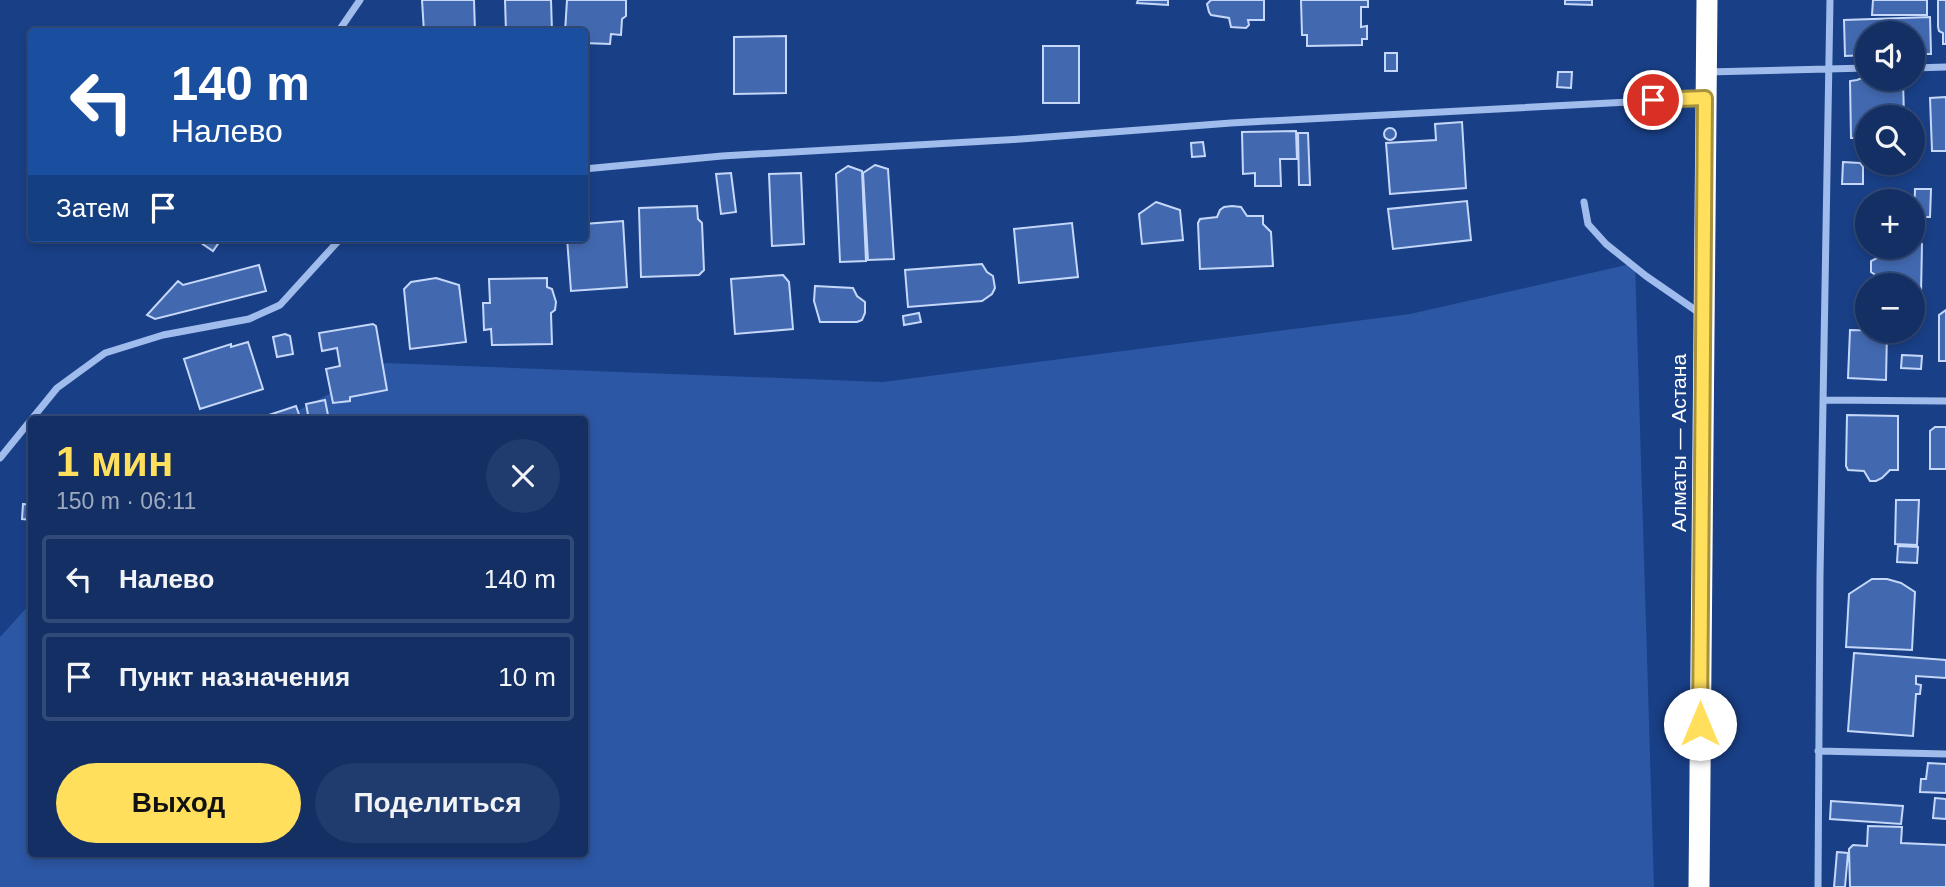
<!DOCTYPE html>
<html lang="ru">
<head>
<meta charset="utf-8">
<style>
  :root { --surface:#132f64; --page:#203b6d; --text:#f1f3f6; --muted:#9da9bf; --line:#324a78; --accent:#ffdf5c }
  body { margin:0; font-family:Helvetica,sans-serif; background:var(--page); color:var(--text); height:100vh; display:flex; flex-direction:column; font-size:26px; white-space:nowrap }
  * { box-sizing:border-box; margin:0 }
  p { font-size:23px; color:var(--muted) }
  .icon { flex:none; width:38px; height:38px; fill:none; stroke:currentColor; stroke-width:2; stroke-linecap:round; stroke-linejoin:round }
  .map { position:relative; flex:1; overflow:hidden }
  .sheet { position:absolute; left:28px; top:416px; width:560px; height:441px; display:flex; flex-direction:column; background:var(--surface); border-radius:7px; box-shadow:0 4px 10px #0003,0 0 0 2px var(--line) }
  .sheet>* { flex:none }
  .hud { position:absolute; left:28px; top:28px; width:560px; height:214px; border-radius:7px; box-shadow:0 4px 10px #0003,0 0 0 2px var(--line); background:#1a4fa0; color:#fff; overflow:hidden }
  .controls { position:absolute; left:1855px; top:21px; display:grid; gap:14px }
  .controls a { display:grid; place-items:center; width:70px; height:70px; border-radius:50%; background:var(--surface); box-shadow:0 4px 10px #0003,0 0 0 2px var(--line); font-size:35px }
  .pin { position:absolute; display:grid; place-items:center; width:60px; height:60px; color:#fff; margin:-30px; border:4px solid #fff; border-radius:50%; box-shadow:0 2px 7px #0007 }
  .me { position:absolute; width:77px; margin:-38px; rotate:0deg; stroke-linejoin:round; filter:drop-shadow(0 0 5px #0008) }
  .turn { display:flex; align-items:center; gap:24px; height:147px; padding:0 28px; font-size:32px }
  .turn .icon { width:91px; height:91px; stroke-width:2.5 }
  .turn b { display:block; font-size:49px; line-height:60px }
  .then { display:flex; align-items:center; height:66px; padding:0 28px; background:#0003; gap:14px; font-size:26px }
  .round { display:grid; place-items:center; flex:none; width:74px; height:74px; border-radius:37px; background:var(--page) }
  .headline { display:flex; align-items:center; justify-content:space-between; height:119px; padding:0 28px }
  h1 { font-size:42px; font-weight:800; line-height:52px; color:var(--accent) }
  .cta { display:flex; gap:14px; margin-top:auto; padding:14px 28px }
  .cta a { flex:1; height:80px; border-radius:42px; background:var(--accent); color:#111; font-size:28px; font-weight:800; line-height:80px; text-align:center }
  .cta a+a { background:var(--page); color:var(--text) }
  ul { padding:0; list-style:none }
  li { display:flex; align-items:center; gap:21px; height:88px; margin:0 14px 10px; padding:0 14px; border:4px solid var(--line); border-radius:7px }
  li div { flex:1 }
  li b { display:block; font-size:26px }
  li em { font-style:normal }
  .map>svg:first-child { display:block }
  .green { fill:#2c57a4 }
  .building { fill:#4269b0; stroke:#c6d8f9; stroke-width:2 }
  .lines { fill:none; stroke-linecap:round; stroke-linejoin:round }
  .street { stroke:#a0bcec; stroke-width:7 }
  .highway { stroke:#fff; stroke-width:21 }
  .route-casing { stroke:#a6913c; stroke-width:18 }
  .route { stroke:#ffdf5c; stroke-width:12 }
  .labels { text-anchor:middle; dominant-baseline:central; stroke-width:5; stroke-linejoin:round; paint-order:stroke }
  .street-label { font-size:21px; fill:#fff; stroke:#193f86 }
</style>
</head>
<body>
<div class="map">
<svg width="1946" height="887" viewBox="0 0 1946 887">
  <rect width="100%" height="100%" fill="#193f86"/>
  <!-- green -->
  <path class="green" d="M1635,263L1654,887H0V637L31,603L32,854H584V420H281L386,363L883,382L1410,314Z"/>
  <!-- building -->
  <path class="building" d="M422,0H474L475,32H424Z
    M505,0H551L552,32H506Z
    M567,0H626V16L622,19L621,35L611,34L610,44L584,43V32H565Z
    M1138,0H1168V5L1137,3Z
    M1211,0H1264V20H1248L1249,25L1246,28L1231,27L1229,18L1211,15L1209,12L1207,4Z
    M1301,0H1368V7H1361V27L1367,26V39H1362V45L1307,46V35H1302Z
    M1565,0H1592V5L1565,4Z
    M1873,0H1927V15H1872Z
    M1938,0H1946V44H1943V33L1939,31L1938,27Z
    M1930,17L1931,54H1913V33H1867V55L1845,56L1844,20Z
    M786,36V93L734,94V37Z
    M1043,46H1079V103H1043Z
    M1385,53H1397V71H1385Z
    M1558,72H1572L1571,88L1557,87Z
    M1867,76V79H1897L1903,80L1904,117H1867V138H1851L1850,81L1857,80Z
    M1946,97V151H1932L1930,98Z
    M1462,122L1466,188L1390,194L1386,143L1436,140L1435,124Z
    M1384 134a6 6 0 1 1 12 0a6 6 0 1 1-12 0Z
    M1296,131L1297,159H1280L1281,186H1255V173L1243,174L1242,132Z
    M1298,133H1308L1310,185H1299Z
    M1203,142L1205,156L1192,157L1191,143Z
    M1843,162L1860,163L1863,167V184H1842Z
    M875,165L888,169L894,259L868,260L863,173Z
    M848,166L862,171L866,261L840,262L836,174Z
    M731,173L736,212L721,214L716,174Z
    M801,173L804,244L772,246L769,174Z
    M1915,189H1931L1930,217H1914Z
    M1467,201L1471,240L1393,249L1388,209Z
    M1156,202L1180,210L1183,240L1142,244L1139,214Z
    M697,206L698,219L702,223L704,270L699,275L641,277L639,208Z
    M1232,206L1241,207L1247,216H1263V224L1271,232L1273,266L1200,269L1198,223L1200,219L1217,217L1220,210L1224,207Z
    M623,221L627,287L571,291L567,238H584V224Z
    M1072,223L1078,277L1019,283L1014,229Z
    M204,238H222L213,251L201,243Z
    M1913,238L1922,244L1921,294H1913V285H1877V276L1871,272V261L1877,258L1878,247H1913Z
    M982,264L987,272L993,276L995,288L992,294L982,301L908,307L905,270Z
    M259,265L266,291L155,319L147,315L178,281L183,285Z
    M783,275L789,282L793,329L735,334L731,279Z
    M436,278L459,285L466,342L410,349L404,289L411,282Z
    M547,278V287L552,289L556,302L555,310L551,313L552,344L492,345L491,329L484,330L483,303H490L489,279Z
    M815,286L853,288L857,296L865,302V313L862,320L857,322H820L814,301Z
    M1946,310V361H1939V315Z
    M919,313L921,322L904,325L903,316Z
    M373,324L376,326L387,390L350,397V401L333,403L326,369L340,366L337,348L322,351L319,333Z
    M1850,330L1887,331L1886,380L1848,378Z
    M285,334L290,336L293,354L277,357L273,337Z
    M248,342L263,389L200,409L184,359L231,344V347Z
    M1902,355L1922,356L1921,369L1901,368Z
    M325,400L329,420H309L306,404Z
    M296,406L301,420H270L269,415Z
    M1847,415L1898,416V470H1890L1882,478L1876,481H1870L1864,471L1848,470L1846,466Z
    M1935,427H1946V469H1930V431Z
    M1896,500H1919L1917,545L1895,544Z
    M23,504L32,505V520L22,519Z
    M1898,546L1918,547L1917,563L1897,562Z
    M1872,579H1887L1901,583L1915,592L1912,650L1846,647L1849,594Z
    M1854,653L1946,660V678L1916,676V684L1921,685L1920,694H1916L1913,736L1848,731Z
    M1928,763L1946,764V793L1920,792L1921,779H1926Z
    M1935,798L1946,799V819L1933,818Z
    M1831,801L1903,806L1901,824L1830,819Z
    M1868,826L1902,827L1901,843L1946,845V887H1850L1849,849L1853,845L1867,846Z
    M1837,852L1848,853L1845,887H1834Z"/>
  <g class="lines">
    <!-- street -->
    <path class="street" d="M338,32L360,0
      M1913,68L1946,67
      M1707,72L1867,68
      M584,169L722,156L1021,139L1231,123L1705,98
      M1584,202L1588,224L1606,244L1646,276L1701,314
      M1823,400L1946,401
      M0,458L57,388L105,353L163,335L249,319L280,305L341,238
      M1818,751L1946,754
      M1818,887L1820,576L1830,0"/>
    <!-- highway -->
    <path class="highway" d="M1699,887L1707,0"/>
  </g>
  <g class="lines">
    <defs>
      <path id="route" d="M1653,100L1705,98L1700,724"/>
    </defs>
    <!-- route casing -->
    <use href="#route" class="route-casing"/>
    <!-- route -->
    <use href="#route" class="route"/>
  </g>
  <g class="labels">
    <!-- street labels -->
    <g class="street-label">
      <text transform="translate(1678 443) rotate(-90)">Алматы — Астана</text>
    </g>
  </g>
</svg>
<div class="controls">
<a><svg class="icon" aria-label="sound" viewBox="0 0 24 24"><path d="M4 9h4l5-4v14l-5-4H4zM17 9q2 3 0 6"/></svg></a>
<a><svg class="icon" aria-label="search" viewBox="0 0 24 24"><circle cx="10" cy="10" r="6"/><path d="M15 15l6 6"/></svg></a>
<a>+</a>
<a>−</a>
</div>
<div class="pin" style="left:1653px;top:100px;background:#d93025"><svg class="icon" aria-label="arrive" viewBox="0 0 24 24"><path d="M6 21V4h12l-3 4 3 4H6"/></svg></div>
<svg class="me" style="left:1700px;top:724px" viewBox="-20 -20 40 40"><circle r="19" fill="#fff"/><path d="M0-13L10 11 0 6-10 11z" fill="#ffdf5c"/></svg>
<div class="hud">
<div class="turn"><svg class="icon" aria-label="left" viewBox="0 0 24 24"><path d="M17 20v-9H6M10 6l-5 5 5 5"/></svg><div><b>140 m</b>Налево</div></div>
<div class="then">Затем<svg class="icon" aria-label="arrive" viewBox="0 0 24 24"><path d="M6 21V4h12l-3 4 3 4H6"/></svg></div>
</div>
<section class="sheet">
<div class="headline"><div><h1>1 мин</h1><p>150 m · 06:11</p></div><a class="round"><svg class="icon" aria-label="close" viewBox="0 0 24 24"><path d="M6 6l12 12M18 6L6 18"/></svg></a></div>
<ul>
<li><svg class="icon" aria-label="left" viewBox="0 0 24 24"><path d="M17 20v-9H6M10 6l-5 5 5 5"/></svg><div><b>Налево</b></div><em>140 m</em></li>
<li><svg class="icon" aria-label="arrive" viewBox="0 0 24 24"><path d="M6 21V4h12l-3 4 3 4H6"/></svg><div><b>Пункт назначения</b></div><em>10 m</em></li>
</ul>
<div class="cta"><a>Выход</a><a>Поделиться</a></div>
</section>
</div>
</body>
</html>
